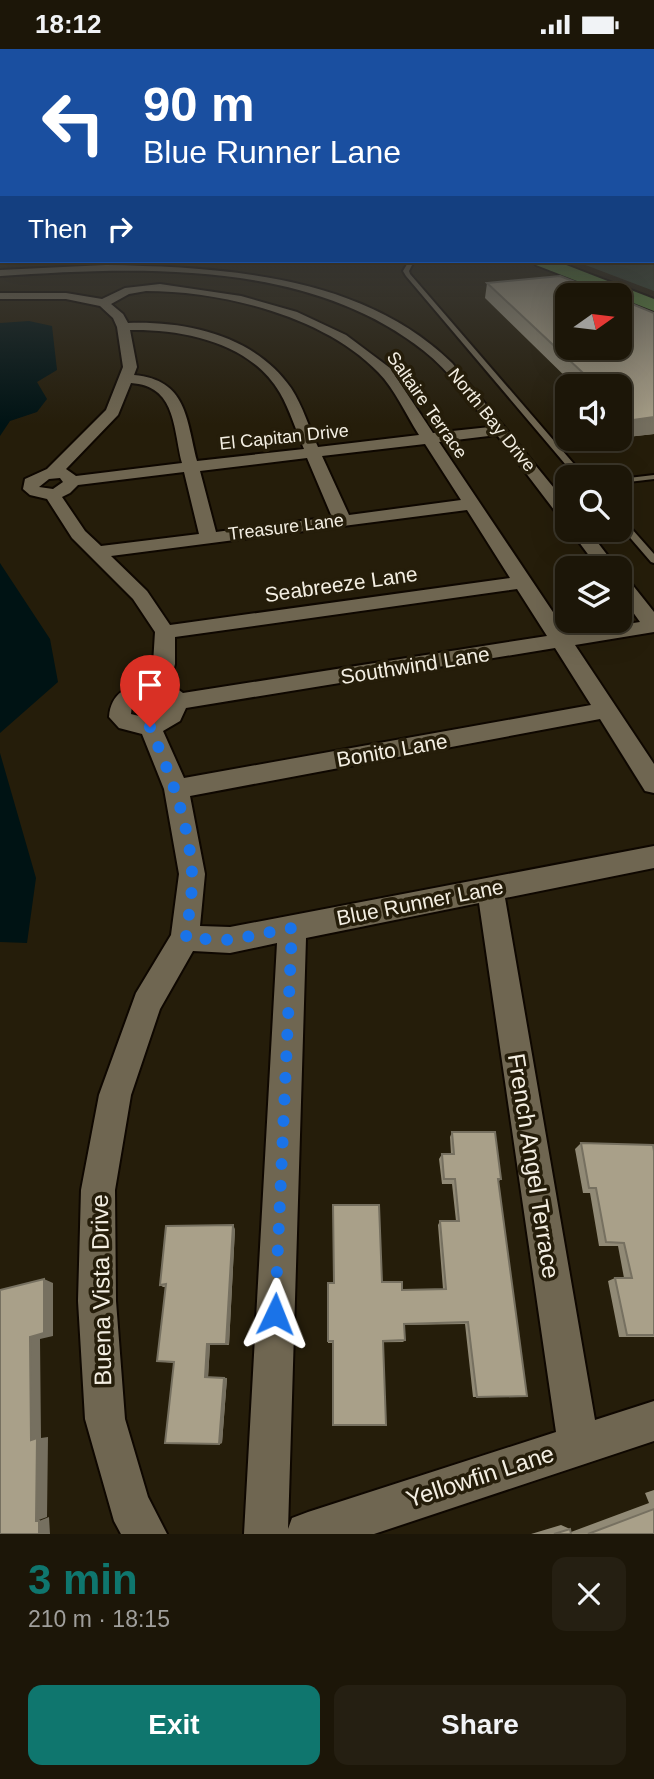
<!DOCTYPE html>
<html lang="en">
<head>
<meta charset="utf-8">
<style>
  :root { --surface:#1c1608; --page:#251f12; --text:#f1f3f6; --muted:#a09f9c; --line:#3a3529; --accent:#0f766e }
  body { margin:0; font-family:Helvetica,sans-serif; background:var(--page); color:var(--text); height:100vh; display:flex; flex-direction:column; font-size:26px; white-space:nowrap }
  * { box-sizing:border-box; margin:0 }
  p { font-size:23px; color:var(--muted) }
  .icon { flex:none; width:38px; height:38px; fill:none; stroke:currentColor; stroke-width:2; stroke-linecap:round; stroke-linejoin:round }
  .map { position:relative; height:1485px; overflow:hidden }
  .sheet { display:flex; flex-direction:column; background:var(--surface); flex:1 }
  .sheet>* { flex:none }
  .top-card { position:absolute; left:0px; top:0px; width:654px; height:214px; box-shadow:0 7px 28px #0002,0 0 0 2px var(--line); background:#1a4fa0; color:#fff; overflow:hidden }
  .needle { width:46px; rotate:76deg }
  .controls { position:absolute; left:555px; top:234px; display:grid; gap:14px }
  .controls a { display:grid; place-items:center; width:77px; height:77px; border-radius:14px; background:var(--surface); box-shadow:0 7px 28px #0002,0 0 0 2px var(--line); font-size:35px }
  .pin { position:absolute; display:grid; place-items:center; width:60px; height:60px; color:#fff; margin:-72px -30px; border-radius:50% 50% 50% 0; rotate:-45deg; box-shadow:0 0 7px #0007 }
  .pin .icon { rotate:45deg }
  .me { position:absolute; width:77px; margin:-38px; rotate:2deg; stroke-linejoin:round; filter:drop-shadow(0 0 5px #0008) }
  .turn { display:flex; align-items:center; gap:24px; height:147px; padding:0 28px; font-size:32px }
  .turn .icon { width:91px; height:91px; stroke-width:2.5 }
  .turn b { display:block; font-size:49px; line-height:60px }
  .then { display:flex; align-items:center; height:66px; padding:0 28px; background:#0003; gap:14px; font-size:26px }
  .round { display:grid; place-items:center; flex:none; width:74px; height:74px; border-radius:14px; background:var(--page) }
  .overview { display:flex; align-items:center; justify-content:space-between; height:119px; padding:0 28px }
  h1 { font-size:42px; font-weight:600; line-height:52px; color:var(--accent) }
  .action { display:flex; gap:14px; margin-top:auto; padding:14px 28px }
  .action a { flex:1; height:80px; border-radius:14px; background:var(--accent); color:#fff; font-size:28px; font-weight:600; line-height:80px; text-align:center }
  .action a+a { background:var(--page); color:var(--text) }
  .status { display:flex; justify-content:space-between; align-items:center; height:49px; padding:0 35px; background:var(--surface); direction:ltr }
  .status svg { height:19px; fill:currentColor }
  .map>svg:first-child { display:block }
  .green { fill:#374936 }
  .water { fill:#001314 }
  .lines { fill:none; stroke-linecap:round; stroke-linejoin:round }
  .service-casing { stroke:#0e0700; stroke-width:4 }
  .minor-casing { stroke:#0e0700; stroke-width:4 }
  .primary-casing { stroke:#0e0700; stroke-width:4 }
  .service { fill:#6f6651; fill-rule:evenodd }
  .minor { fill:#6f6651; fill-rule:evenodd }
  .primary { fill:#5f8e41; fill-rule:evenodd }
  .wall { fill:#918a76 }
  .shaded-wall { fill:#767060 }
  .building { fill:#a9a089; stroke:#767060; stroke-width:2 }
  .route { stroke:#1a73e8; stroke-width:12; stroke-dasharray:0 21.6 }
  .labels { text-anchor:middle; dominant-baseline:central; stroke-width:7; stroke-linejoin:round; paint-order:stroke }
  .far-street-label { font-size:18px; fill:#f3eee2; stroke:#251d0a }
  .street-label { font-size:21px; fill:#f3eee2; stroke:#251d0a }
  .near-street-label { font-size:24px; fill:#f3eee2; stroke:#251d0a }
</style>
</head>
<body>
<div class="status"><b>18:12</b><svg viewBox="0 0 49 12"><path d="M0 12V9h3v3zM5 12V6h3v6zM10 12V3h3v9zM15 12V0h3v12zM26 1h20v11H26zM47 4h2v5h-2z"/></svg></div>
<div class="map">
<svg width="654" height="1485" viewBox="0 0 654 1485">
  <rect width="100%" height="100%" fill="#251d0a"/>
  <!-- green -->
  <path class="green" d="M653,168L654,242L575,212H653Z"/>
  <!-- water -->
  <path class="water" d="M29,272L52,277L57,321L37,333L47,350L37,363L10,372L0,387V274Z
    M0,514L50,590L58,633L0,684Z
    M0,704L36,829L27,894L0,893Z"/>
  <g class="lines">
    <defs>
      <path id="service" d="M409,212H414L409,222L410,225L586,429H577L406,227L403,222Z
        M654,426V430L620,434V430Z
        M620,469L623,470L654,505V514L651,513L620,477Z"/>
      <path id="minor" d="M0,174H2V180H0Z
        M106,216C224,218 363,226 452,314L567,455V471L561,470L497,386L439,393L567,584L640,573L620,545V527L627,529L654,563V583L575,596L654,715V744L645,742L600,670L190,747L205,825L200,877L230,878L654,797V819L505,849L595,1371L654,1352V1392L374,1485H244L277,894L230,904L193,902L160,960L131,1046L115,1141L116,1252L125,1370L148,1448L167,1485H121L114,1472L85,1370L78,1252L81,1141L99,1046L136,944L171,886L179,825L164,740L142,685L119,679L109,668C111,643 127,638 149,631L153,615L155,583L133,550L72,489L47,450L30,446L23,440L25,430L47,420L106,361L123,318L117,278L113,269L100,257L66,250H0V244H66L102,250L125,239L160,235L241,247L297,263L346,286L390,319L433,384L490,378C470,352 450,322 424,302C308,210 140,218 0,227V221ZM146,242C222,242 324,267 378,323C395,340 406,366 419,386L318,398C309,379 303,357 291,339C255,287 188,272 128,274L123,265L111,255L129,245ZM130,281C184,280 251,294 280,344C290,361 296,382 304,400L197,412C186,369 187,331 134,326L137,318ZM131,334C176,337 173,378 182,414L76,427L66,420L118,366ZM425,395L461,451L349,466L322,407ZM307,409L332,468L216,483L200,422ZM184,423L199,485L101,497L85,482L62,448L70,444L78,436ZM60,429L63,433L53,440L39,438L49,430ZM467,461L510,529L170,576L147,542L111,507ZM517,540L547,587L183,644L170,635L175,615V588ZM555,599L591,656L184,729L163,682L180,672L186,659ZM149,647L163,651V662L147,669L131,665L132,657L140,649ZM479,854L556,1383L308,1463L292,1469L288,1480L306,889Z
        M570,481H588L618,520H599Z"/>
      <path id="primary" d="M534,212H556L654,250V262L536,216Z"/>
    </defs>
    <!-- service casing -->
    <use href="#service" class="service-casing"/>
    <!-- minor casing -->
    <use href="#minor" class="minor-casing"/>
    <!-- primary casing -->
    <use href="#primary" class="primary-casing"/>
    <!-- service -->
    <use href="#service" class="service"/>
    <!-- minor -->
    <use href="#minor" class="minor"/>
    <!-- primary -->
    <use href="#primary" class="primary"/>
  </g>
  <!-- wall -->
  <path class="wall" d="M560,227L610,247H567V299H620V250L654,264V385L627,388L620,380V338H576L485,249L487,234Z
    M452,1083L501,1130L498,1133L527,1347L473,1348L465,1275L404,1276L405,1291L403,1293L328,1294V1234L382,1233L402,1241L443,1240L438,1176L440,1172H456L452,1135H442L439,1110L442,1105H451L450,1088Z
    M581,1094L654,1102V1288H619L608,1232L615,1229H624L618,1197H599L590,1144H583L575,1100Z
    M235,1180L229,1296H210L208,1328L227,1329L222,1394L219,1395L174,1314L157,1312L166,1238H163L160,1236Z
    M654,1441V1485H531L561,1476L570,1480L571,1483L649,1454L645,1444Z"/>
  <!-- shaded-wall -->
  <path class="shaded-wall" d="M654,368V385L627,388L633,371Z
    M233,1176L235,1180L229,1296L226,1295Z
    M44,1230L53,1234V1287L40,1290L41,1389L48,1388L47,1468L36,1472L31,1391L30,1288Z
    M207,1295L210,1296L208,1329L205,1328Z
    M224,1329H227L222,1394L219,1395Z
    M49,1468L50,1485H39V1472Z"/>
  <!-- building -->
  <path class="building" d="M560,227L610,247H567V299H620V250L654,264V368L633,371L620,358V338H598L487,234Z
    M452,1083H495L501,1130H498L527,1347L477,1348L468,1273L404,1275L405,1291L383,1292L386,1376H333V1292H328V1234H334L333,1156H379L382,1233H402V1241L446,1240L440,1172H459L455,1130H444L442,1105H454Z
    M581,1094L653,1096L654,1102V1286H627L615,1229H632L624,1194L606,1193L596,1139H589Z
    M233,1176L226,1295H207L205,1328L224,1329L219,1395L165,1394L174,1313L157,1312L166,1235L160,1236L166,1177Z
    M44,1230V1284L30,1288L31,1391L37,1389L36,1472H39V1485H0V1241Z
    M654,1460V1485H588Z
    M570,1480L571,1485H554Z"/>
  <!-- sky -->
  <linearGradient id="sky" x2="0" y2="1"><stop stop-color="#141006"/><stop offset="0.45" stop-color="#40403e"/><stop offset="1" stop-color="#40403e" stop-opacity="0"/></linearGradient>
  <rect width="654" height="376" fill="url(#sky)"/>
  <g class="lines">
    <!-- route -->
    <path class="route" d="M150,678C170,725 189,772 192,824C193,845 188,868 186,889L230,891L292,879L275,1265"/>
  </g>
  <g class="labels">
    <!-- far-street labels -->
    <g class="far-street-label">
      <text transform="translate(427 356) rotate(55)">Saltaire Terrace</text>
      <text transform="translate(492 371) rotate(51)">North Bay Drive</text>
      <text transform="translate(284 388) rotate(-6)">El Capitan Drive</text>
      <text transform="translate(286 478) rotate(-7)">Treasure Lane</text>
    </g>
    <!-- street labels -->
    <g class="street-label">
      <text transform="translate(341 535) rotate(-8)">Seabreeze Lane</text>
      <text transform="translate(415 616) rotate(-9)">Southwind Lane</text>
      <text transform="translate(392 701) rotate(-10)">Bonito Lane</text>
      <text transform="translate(420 853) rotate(-11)">Blue Runner Lane</text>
    </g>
    <!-- near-street labels -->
    <g class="near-street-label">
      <text transform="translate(534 1117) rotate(81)">French Angel Terrace</text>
      <text transform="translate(101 1241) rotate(-91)">Buena Vista Drive</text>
      <text transform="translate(480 1427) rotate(-18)">Yellowfin Lane</text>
    </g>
  </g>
</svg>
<div class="controls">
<a><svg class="needle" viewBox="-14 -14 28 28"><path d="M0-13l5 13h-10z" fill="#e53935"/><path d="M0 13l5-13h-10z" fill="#a09f9c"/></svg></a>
<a><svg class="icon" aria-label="sound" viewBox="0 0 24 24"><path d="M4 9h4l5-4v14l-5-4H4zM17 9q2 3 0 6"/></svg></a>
<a><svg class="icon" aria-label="search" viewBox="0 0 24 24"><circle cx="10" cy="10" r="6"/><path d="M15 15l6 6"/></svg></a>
<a><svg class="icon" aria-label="layers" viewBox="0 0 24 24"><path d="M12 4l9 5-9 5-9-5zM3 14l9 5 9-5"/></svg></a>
</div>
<div class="pin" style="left:150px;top:678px;background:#d93025"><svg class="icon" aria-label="arrive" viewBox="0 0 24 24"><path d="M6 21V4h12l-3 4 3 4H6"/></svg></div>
<svg class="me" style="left:275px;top:1265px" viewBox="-20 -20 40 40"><path d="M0-17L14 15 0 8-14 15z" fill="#1a73e8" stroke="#fff" stroke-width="4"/></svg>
<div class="top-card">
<div class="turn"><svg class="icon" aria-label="left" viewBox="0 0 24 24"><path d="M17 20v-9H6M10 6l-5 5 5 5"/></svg><div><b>90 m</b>Blue Runner Lane</div></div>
<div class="then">Then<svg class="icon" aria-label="right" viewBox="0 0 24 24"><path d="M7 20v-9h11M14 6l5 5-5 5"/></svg></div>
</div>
</div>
<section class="sheet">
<div class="overview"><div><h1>3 min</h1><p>210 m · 18:15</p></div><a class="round"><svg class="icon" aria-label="close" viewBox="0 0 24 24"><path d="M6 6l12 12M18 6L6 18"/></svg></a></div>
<div class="action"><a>Exit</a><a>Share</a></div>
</section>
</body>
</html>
